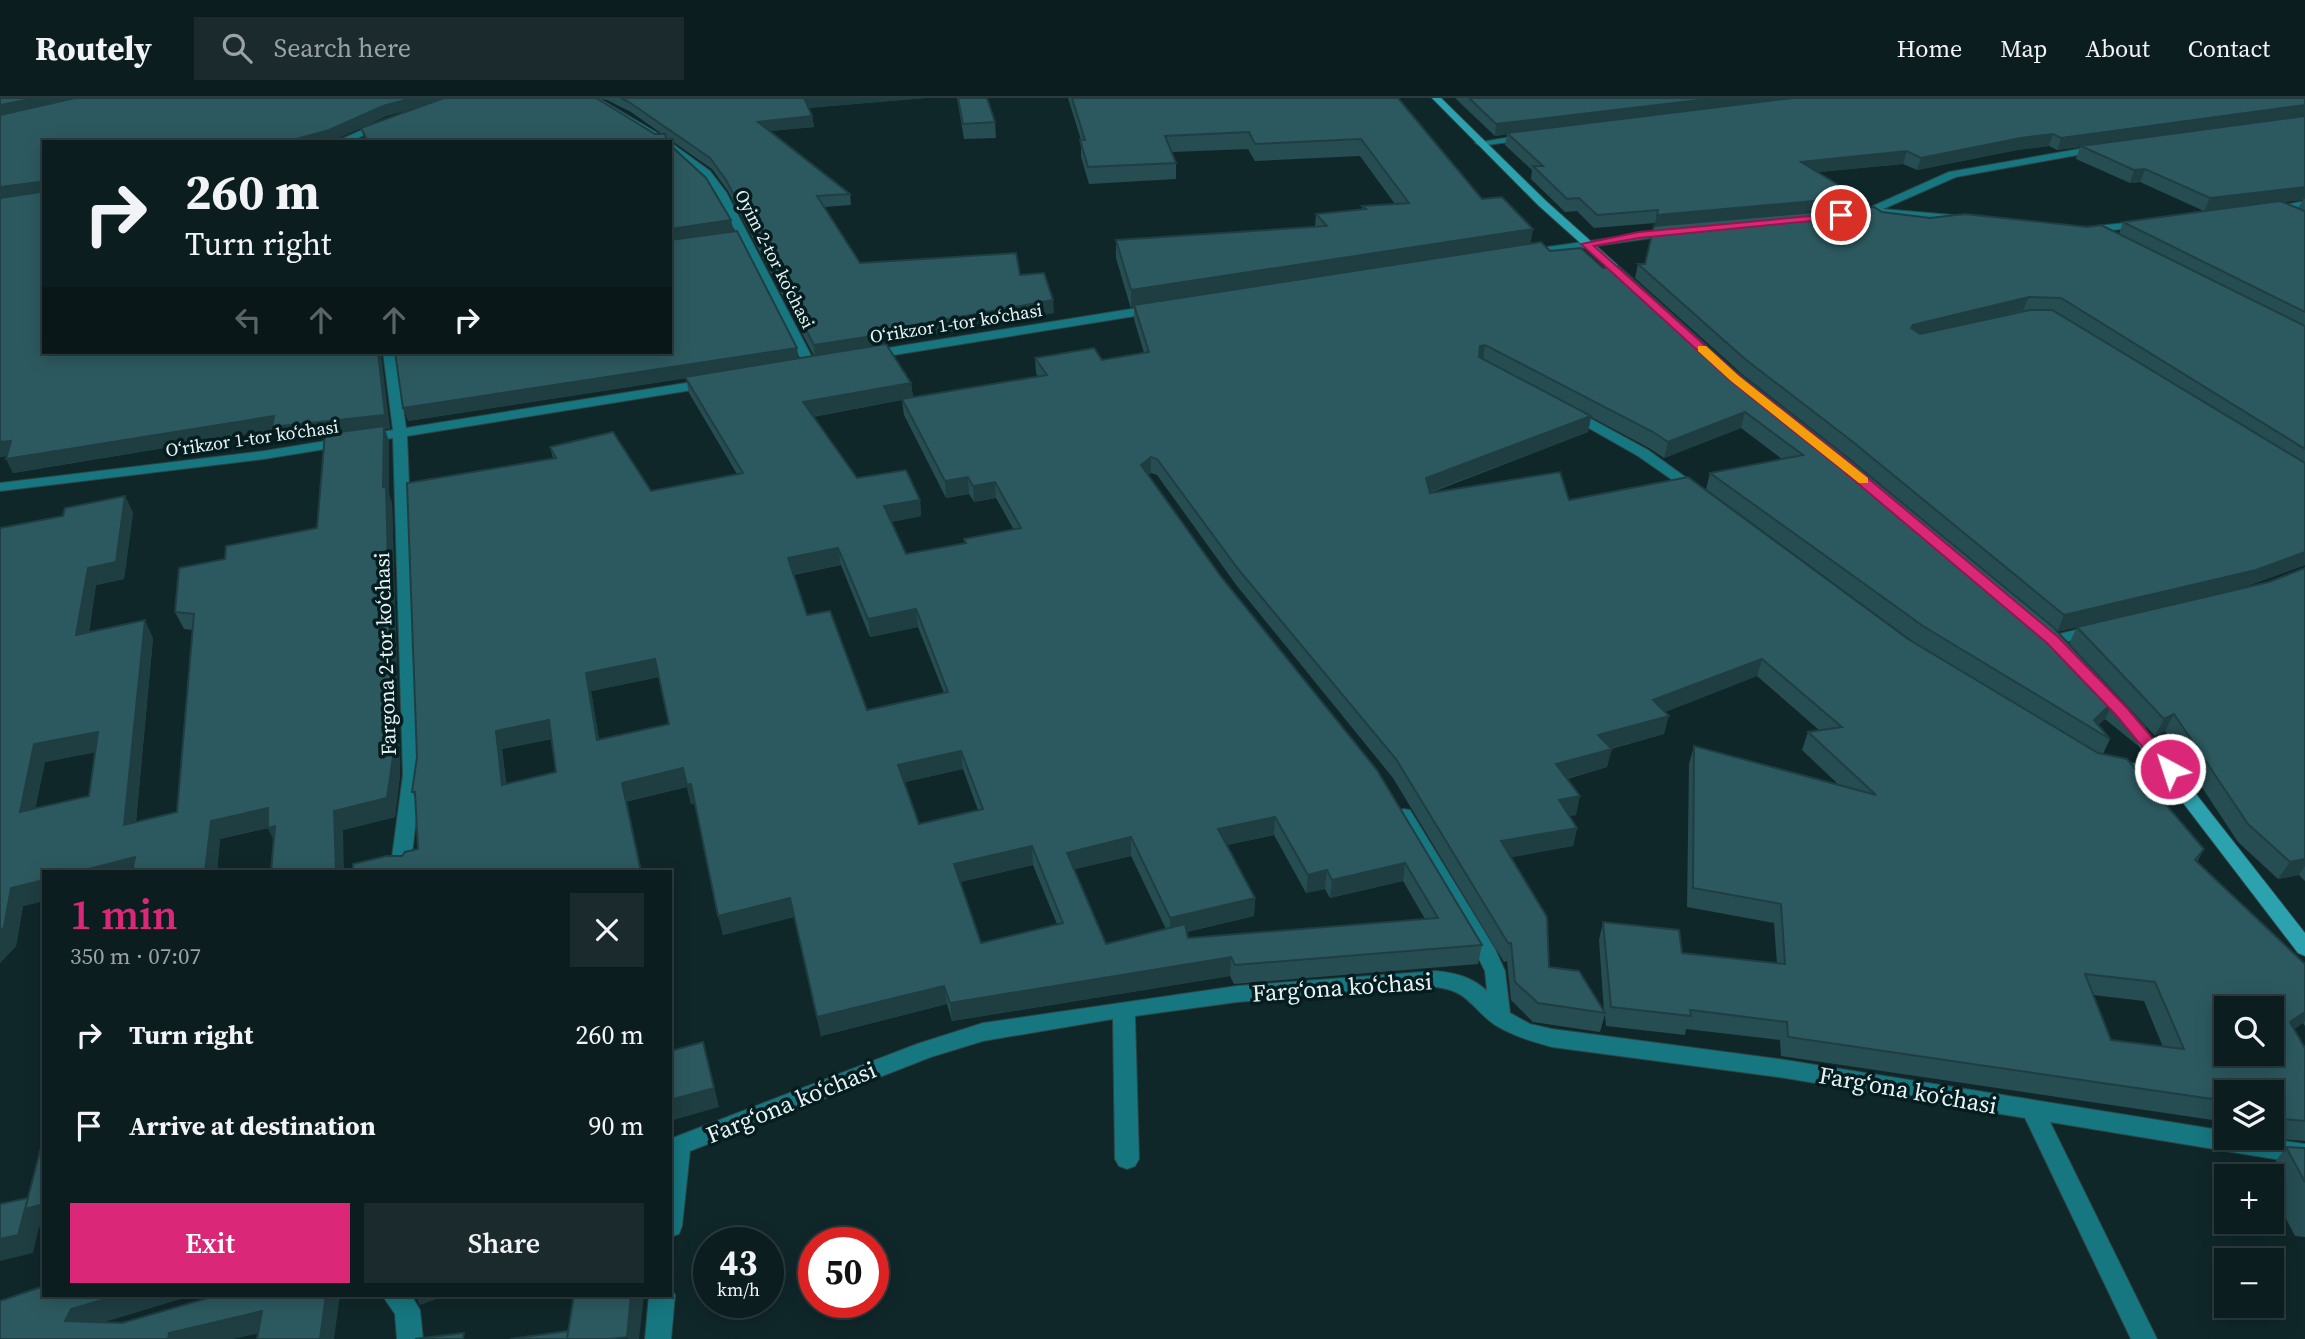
<!DOCTYPE html>
<html lang="en">
<head>
<meta charset="utf-8">
<style>
  :root { --surface:#0c1d20; --page:#1a2a2d; --text:#f1f3f6; --muted:#9aa2a5; --line:#2c3b3e; --accent:#db2777 }
  body { margin:0; font-family:"Source Serif 4",serif; background:var(--page); color:var(--text); height:100vh; display:flex; flex-direction:column; font-size:26px; white-space:nowrap }
  * { box-sizing:border-box; margin:0 }
  p { font-size:23px; color:var(--muted) }
  .icon { flex:none; width:38px; height:38px; fill:none; stroke:currentColor; stroke-width:2; stroke-linecap:round; stroke-linejoin:round }
  .map { position:relative; flex:1; overflow:hidden }
  .panel { position:absolute; left:42px; top:772px; width:630px; height:427px; display:flex; flex-direction:column; background:var(--surface); border-radius:0px; box-shadow:0 4px 18px #0003,0 0 0 2px var(--line) }
  .panel>* { flex:none }
  .hud { position:absolute; left:42px; top:42px; width:630px; height:214px; border-radius:0px; box-shadow:0 4px 18px #0003,0 0 0 2px var(--line); background:#0c1d20; color:var(--text); overflow:hidden }
  .controls { position:absolute; left:2214px; top:898px; display:grid; gap:14px }
  .controls a { display:grid; place-items:center; width:70px; height:70px; border-radius:0px; background:var(--surface); box-shadow:0 4px 18px #0003,0 0 0 2px var(--line); font-size:35px }
  .speed { position:absolute; left:693px; top:1129px; display:flex; gap:14px; font-size:35px; font-weight:700; text-align:center }
  .speed>* { display:grid; place-content:center; width:91px; height:91px; border-radius:50%; background:var(--surface); box-shadow:0 4px 18px #0003,0 0 0 2px var(--line); line-height:1 }
  .speed small { font-size:18px; font-weight:400 }
  .speed .limit { border:10px solid #d22; background:#fff; color:#111 }
  .pin { position:absolute; display:grid; place-items:center; width:60px; height:60px; color:#fff; margin:-30px; border:4px solid #fff; border-radius:50%; box-shadow:0 2px 7px #0007 }
  .me { position:absolute; width:77px; margin:-38px; rotate:320deg; stroke-linejoin:round; filter:drop-shadow(0 0 5px #0008) }
  .turn { display:flex; align-items:center; gap:24px; height:147px; padding:0 28px; font-size:32px }
  .turn .icon { width:91px; height:91px; stroke-width:2.5 }
  .turn b { display:block; font-size:49px; line-height:60px }
  .lanes { display:flex; align-items:center; height:66px; padding:0 28px; background:#0003; justify-content:center; gap:35px; direction:ltr }
  .lanes .off { opacity:.35 }
  .round { display:grid; place-items:center; flex:none; width:74px; height:74px; border-radius:0px; background:var(--page) }
  .headline { display:flex; align-items:center; justify-content:space-between; height:119px; padding:0 28px }
  h1 { font-size:42px; font-weight:600; line-height:52px; color:var(--accent) }
  .cta { display:flex; gap:14px; margin-top:auto; padding:14px 28px }
  .cta a { flex:1; height:80px; border-radius:0px; background:var(--accent); color:#fff; font-size:28px; font-weight:600; line-height:80px; text-align:center }
  .cta a+a { background:var(--page); color:var(--text) }
  ul { padding:0; list-style:none }
  li { display:flex; align-items:center; gap:21px; height:91px; padding:0 28px }
  li div { flex:1 }
  li b { display:block; font-size:26px }
  li em { font-style:normal }
  header { display:flex; align-items:center; gap:42px; box-sizing:border-box; height:98px; padding:0 35px; background:var(--surface); border-bottom:2px solid var(--line) }
  header strong { font-size:33px }
  nav { display:flex; gap:38px; margin-inline-start:auto; font-size:24px }
  .search { width:490px; height:63px; background:var(--page); display:flex; align-items:center; gap:18px; box-sizing:border-box; padding:0 24px; border-radius:0px; color:var(--muted); font-size:26px }
  .map>svg:first-child { display:block }
  .lines { fill:none; stroke-linecap:round; stroke-linejoin:round }
  .minor-casing { stroke:#2e4446; stroke-width:2 }
  .secondary-casing { stroke:#2e4446; stroke-width:2 }
  .minor { fill:#167781; fill-rule:evenodd }
  .secondary { fill:#2da2af; fill-rule:evenodd }
  .wall { fill:#264d52; fill-rule:evenodd }
  .shaded-wall { fill:#1f3e42 }
  .building { fill:#2c595f; stroke:#1f3e42; stroke-width:2; fill-rule:evenodd }
  .route { fill:#db2777; stroke:#8e194d; stroke-width:2 }
  .slow { fill:#f59e0b }
  .labels { text-anchor:middle; dominant-baseline:central; stroke-width:7; stroke-linejoin:round; paint-order:stroke }
  .far-street-label { font-size:18px; fill:#e5f3f4; stroke:#061d20 }
  .street-label { font-size:21px; fill:#e5f3f4; stroke:#061d20 }
  .near-street-label { font-size:24px; fill:#e5f3f4; stroke:#061d20 }
</style>
</head>
<body>
<header>
<strong>Routely</strong>
<div class="search"><svg class="icon" aria-label="search" viewBox="0 0 24 24"><circle cx="10" cy="10" r="6"/><path d="M15 15l6 6"/></svg>Search here</div>
<nav><a>Home</a><a>Map</a><a>About</a><a>Contact</a></nav>
</header>
<div class="map">
<svg width="2305" height="1241" viewBox="0 0 2305 1241">
  <rect width="100%" height="100%" fill="#10272a"/>
  <g class="lines">
    <defs>
      <path id="minor" d="M587,0H598L659,36L651,38Z
        M380,24L388,26L349,44H335Z
        M1529,36L1534,39L1532,41L1480,48L1475,45Z
        M670,44L710,73L726,94L816,267L814,270L804,267L716,95L702,77L670,52Z
        M2102,47L2107,50L2105,52L1956,79L1883,111L1964,118L1969,121L1968,123L1899,117L1860,118L1855,115L1873,112V108L1949,74Z
        M2305,103V109L2270,114L2265,111Z
        M2145,123L2150,126L2149,128L2086,135L2081,132L2086,129Z
        M1675,131L1679,132V136L1526,158L1520,155L1526,152Z
        M1156,207L1162,211L1160,214L869,261L863,257L869,253Z
        M383,254H395L406,330L711,281L717,285L711,289L407,338L421,677L410,774H390L403,677L393,340L264,361L0,393V385L264,353L393,332Z
        M1569,309L1648,352L1706,394L1699,398L1694,397L1638,358L1564,316V310Z
        M2096,527L2104,532L2102,535L2053,547L2045,542L2047,539Z
        M2114,665L2170,666L2179,672L2170,678L2108,675L2105,671L2108,667Z
        M1403,711L1410,712L1495,851L1505,873L1510,915L1530,926L1552,931L1785,962L2226,1033V1040H2264L2305,1046V1066L2050,1024L2157,1241H2131L2025,1020L1785,980L1552,949C1531,943 1513,938 1495,927C1471,910 1469,893 1436,889L1237,904L1135,918L1139,1061L1135,1068L1127,1071L1119,1068L1115,1061L1113,921L983,943L931,959L690,1053L682,1128L679,1136L670,1139V1041L917,946L983,925L1237,888L1436,873C1456,875 1472,879 1487,893L1485,873L1475,853L1394,717Z
        M670,1189L675,1197L671,1241H645L649,1197H670Z
        M382,1197H411L420,1212L423,1241H397L395,1216Z"/>
      <path id="secondary" d="M1432,0H1441L1546,103L1633,181V185H1625L1538,107Z
        M2128,615L2134,617L2305,835V858L2298,855L2122,625L2119,621L2122,617Z"/>
    </defs>
    <!-- minor casing -->
    <use href="#minor" class="minor-casing"/>
    <!-- secondary casing -->
    <use href="#secondary" class="secondary-casing"/>
    <!-- minor -->
    <use href="#minor" class="minor"/>
    <!-- secondary -->
    <use href="#secondary" class="secondary"/>
  </g>
  <!-- wall -->
  <path class="wall" d="M0,0H596L655,36H662L631,14L607,2L598,0H925L808,10L812,18L814,29L770,33L850,96L851,107L824,109L860,165L1020,177L1054,215L880,246L911,285L913,299L1038,279L1036,275L1035,260L1102,262L1144,255L1134,221V210L1131,211L1116,160V142L1315,129L1316,116L1362,112V108L1395,106L1360,58L1255,63L1248,51L1172,54L1176,65V81L1089,86L1081,59V42L1068,0H1398L1482,101L1533,131L1530,146L1603,170L1732,270L1932,429L1848,359L1742,276L1635,180L1638,166H1645L1655,125L1594,130L1577,113L1565,114L1531,81L1532,72L1505,47L1507,36L1495,38L1455,0H2305V467L2247,488L2057,534L2146,629L2137,647L2105,621L2098,627L2110,641L2103,656L2204,751L2197,764L2305,866V928L2303,925L2294,931L2305,950V1043L2265,1040H2272V994H2226V1024L1781,958L1780,942L1686,931L1685,937L1606,928L1605,916L1600,934L1533,924L1511,902L1507,863L1504,864L1393,680L1237,488L1157,377L1151,375L1148,377L1482,847L1478,866L1234,886L1230,878L952,923L947,906L821,938L794,819L723,837L695,705L691,706L687,689L402,758L418,751L416,702L412,694L553,360L550,349L651,393L737,376L689,295L686,280L408,323L670,254L731,122L733,134L799,261L814,258L728,93L712,71L666,39L667,44H366L361,30L330,44H44L380,254L390,331H385L389,344V396L392,405L400,677L395,719L343,732L274,742L268,730L220,741L217,774H44V803L23,808L16,848L0,865V430L63,418L125,398L133,415L124,481L96,487L89,534L153,540L136,724L177,714L193,532L184,531L175,514L225,461L317,430L325,338L277,343L273,332L13,375L7,358L0,359ZM418,9L365,28L386,18ZM2049,48L2057,52L2080,49L2076,61L2130,85L2140,84L2204,113L2226,110L2123,124L2119,136L1930,120L1855,111L1858,99L1818,74L1903,66L1917,72L2017,52ZM2303,102L2298,110L2282,104ZM902,302L904,317L946,400L969,396L974,404L996,400L1014,432L964,441L965,445L906,456L891,424L921,418L920,402L857,380L813,319ZM1591,319L1649,350L1664,360L1741,330L1782,361L1710,375L1706,391L1915,545L1908,541L1569,402L1430,395L1588,334ZM841,467L870,539L918,529L944,595L867,612L807,517L794,477ZM1757,578L1819,632L1808,634L1802,652L1839,687L1694,648L1689,666L1687,809L1774,825L1777,866L1682,855L1603,824L1599,842L1604,914L1549,869L1510,759L1573,748L1577,730L1569,718L1576,717L1567,681L1607,669L1611,651L1664,636L1665,614ZM659,579L669,626L599,641L591,593ZM552,641L556,674L506,686L502,651ZM95,654L89,698L35,710L45,664ZM963,671L978,712L919,726L905,684ZM1274,737L1306,795L1325,791L1330,800L1403,783L1425,821L1188,840L1187,834L1254,818L1255,800L1227,747ZM1131,758L1166,831L1106,846L1074,771ZM1033,767L1057,826L981,845L960,784ZM2093,897L2144,903L2163,949L2111,942Z
    M957,0H987L995,24L996,40L964,41Z
    M2305,470V783L2299,777L2278,781L2238,744L2165,633L2155,638L2069,546L2077,529L2269,484Z
    M2286,1049L2305,1050V1139L2295,1138L2272,1094V1078H2265Z"/>
  <!-- shaded-wall -->
  <path class="shaded-wall" d="M36,0H92L0,18V7Z
    M412,0H451L386,18L330,44H286L383,8Z
    M804,0H925L805,10Z
    M1716,0H1811L1495,38L1496,26Z
    M2305,7V18L2057,52L2061,40Z
    M812,18L814,29L760,34L758,24Z
    M2053,36L2049,48L2017,52L1917,72L1921,60L2021,40Z
    M1907,53L1903,66L1798,76L1801,64Z
    M2145,71L2140,84L2130,85L2134,72Z
    M39,84L44,95L0,101V89Z
    M2305,89V101L2303,100V102L2204,113L2210,100Z
    M1858,99L1854,112L1654,130L1657,117Z
    M731,122L733,134L670,143V131Z
    M1533,131L1530,148L1134,207V210L1131,211V192Z
    M2029,199L2023,212L1908,241L1913,227Z
    M1053,202L1054,215L880,246L881,250L815,260L814,247L877,234Z
    M1485,247L1483,263H1477L1480,248Z
    M797,250L799,263L408,323L403,310Z
    M378,254H381L390,331H385L389,344V396L392,405L400,677L395,719L343,732L344,774H336L334,713L384,331L277,343L273,332L13,375L6,361Z
    M911,285L913,300L805,320L803,304Z
    M1745,314L1741,330L1664,360L1668,344Z
    M1591,318L1588,334L1424,396L1426,380Z
    M11,343L18,356L0,359V344Z
    M1151,359V375L1141,384V367Z
    M968,379L969,396L946,400L945,383Z
    M995,384L996,400L974,404L973,388Z
    M125,398L133,415L124,481L96,487L85,554L76,537L88,470Z
    M920,402L921,418L886,425L884,408Z
    M838,450L841,467L791,477L788,460Z
    M2305,454V467L2247,488L2057,534L2064,517Z
    M916,511L918,529L870,539L868,521Z
    M145,522L153,540L134,745L124,727Z
    M655,561L659,579L591,593L602,660L597,642L586,575Z
    M1762,561L1757,578L1649,620L1653,602Z
    M2114,603L2105,621L2094,631V622Z
    M2174,616L2165,633L2155,638L2164,621Z
    M1669,618L1664,636L1594,655L1598,637Z
    M549,622L555,640L502,651L509,705L502,687L496,633Z
    M98,634L108,652L45,664L31,732L20,714L34,646Z
    M1612,651L1607,669L1552,684L1556,666Z
    M961,653L963,671L901,685L898,667Z
    M683,670L691,686L695,705L691,706L687,689L627,703L642,774H641L622,685Z
    M1580,698L1576,717L1555,720L1559,702Z
    M268,710L277,728V748L268,730L220,741L217,774H205L211,723Z
    M1275,719L1274,737L1218,749V731Z
    M1577,730L1573,748L1497,762L1501,743Z
    M1131,739V758L1068,773L1067,755Z
    M1032,748L1033,767L956,785L954,766Z
    M135,759L143,774H77Z
    M2305,761V768L2299,777L2278,781L2290,764Z
    M1405,765L1403,783L1330,800L1332,782Z
    M1327,772L1325,791L1306,795L1308,777Z
    M44,782V803L23,808L16,848L0,865V833L11,790Z
    M790,800L794,819L723,837L718,818Z
    M1255,800L1254,818L1170,838V820Z
    M1231,859L1230,878L952,923L950,905Z
    M944,888L947,906L821,938L817,919Z
    M2305,914V923L2303,925L2277,942L2290,924Z
    M703,944L719,1009L670,1023V1002Z
    M28,1100L44,1106V1128L39,1129L33,1155L0,1163V1141Z
    M119,1197H194L85,1230L65,1223L71,1211Z
    M326,1197H340L334,1241H320Z
    M415,1197H448L420,1207Z
    M631,1197H644L639,1241H628L627,1239Z
    M262,1213L274,1232L233,1241H168L169,1235Z"/>
  <!-- building -->
  <path class="building" d="M0,0H36L0,7Z
    M75,0H412L383,8L329,32L286,44H44V254H378L385,317L272,329L274,318L6,361L11,343L0,344V100L41,94L39,84L0,89V17Z
    M444,0H596L655,36H665L667,44H368L361,30Z
    M621,0H804L812,18L758,24L850,96L817,98L860,165L1016,155L1020,177L1044,175L1053,202L877,234L879,237L814,247L726,82L710,60L629,4Z
    M958,0H987L995,24L963,26Z
    M1072,0H1398L1482,101L1502,99L1533,131L1131,192L1116,142L1327,128L1316,116L1366,111L1362,108L1409,105L1361,41L1255,46L1249,34L1165,38L1176,65L1088,69L1080,42H1085Z
    M1469,0H1716L1496,26Z
    M1792,0H2305V7L2061,40L2053,36L2021,40L1921,60L1907,53L1801,64L1858,99L1657,117L1658,112L1597,117L1579,100L1567,101L1533,68H1543L1507,35Z
    M2305,18V89L2210,100L2145,71L2134,72L2081,48Z
    M670,47L706,80L731,122L670,131Z
    M2280,103L2305,113V214L2123,124Z
    M1874,109L1882,114L1930,120L1965,116L2088,129L2101,127L2305,228V351L2061,200L2029,199L1913,227L1911,230L1920,236L2030,212H2052L2305,365V454L2256,472L2064,517L1853,344L1745,261L1638,166H1645L1654,128Z
    M737,133L797,250L403,310L395,254H670V142Z
    M1541,144L1550,153L1581,150L1603,170L1619,168L1732,270L1839,353L2053,529L2146,629L2114,603L2094,622L2110,641L1923,528L1710,375L1803,357L1745,314L1668,344L1653,334L1485,247L1480,248L1479,259L1591,318L1426,380L1430,395L1560,374L1569,402L1688,379L1908,541L2098,655L2127,661L2204,751L2195,762L2305,866V914L2290,924L2305,950V1023L2272,1020V994H2226V1003L1788,939L1787,924L1690,912L1691,918L1611,909L1603,824L1679,832L1682,855L1785,866L1781,806L1693,790L1694,648L1876,697L1808,634L1842,629L1762,561L1653,602L1669,618L1598,637L1612,651L1556,666L1580,698L1559,702L1577,730L1501,743L1547,819L1549,869L1579,873L1605,915L1538,905L1515,884L1511,845H1508L1396,661L1238,471L1157,361L1151,359L1141,367L1222,480L1377,672L1482,847L1235,867L1231,859L950,905L944,888L817,919L790,800L718,818L691,686L687,687L683,670L622,685L641,774H353V766L386,758H402L405,754L418,751L415,694H412L417,659L407,385L556,360L550,349L613,334L651,393L743,375L685,279L886,246L911,285L803,304L857,380L906,372L920,402L884,408L906,456L966,445L964,441L1021,430L995,384L973,388L968,379L945,383L902,301L1047,277L1035,260L1094,250L1102,262L1149,254L1134,207ZM838,450L868,521L916,511L948,594L867,612L830,513L807,517L788,460ZM655,561L669,626L597,642L586,575ZM549,622L556,674L502,687L496,633ZM961,653L983,711L919,726L898,667ZM1275,719L1308,777L1327,772L1332,782L1405,765L1438,820L1188,840L1185,826L1106,846L1067,755L1131,739L1170,820L1255,800L1218,731ZM1032,748L1063,825L981,845L954,766ZM2085,876L2155,884L2184,951L2111,942ZM2226,910H2272V956H2226Z
    M384,328L383,389H386L393,659L387,700L334,713L336,774H271L275,728L268,730V710L211,723L205,774H132L135,759L77,774H44V782L11,790L4,829L0,833V430L63,418L65,410L125,398L116,464L88,470L76,537L145,522L124,727L177,714L194,516L175,514L179,470L225,461L226,448L317,430L325,336ZM98,634L89,698L20,714L34,646Z
    M2305,470V761L2290,764L2248,726L2174,616L2164,621L2077,529L2269,484Z
    M703,944L714,990L670,1002V953Z
    M44,1038V1106L25,1111Z
    M2286,1049L2305,1050V1084Z
    M28,1100L18,1137L0,1141V1106Z
    M44,1188V1197H119L71,1211L65,1223L122,1225L218,1197H326L320,1241H257L262,1213L169,1235L168,1241H0V1203Z
    M574,1197H631L627,1239L610,1241H567Z
    M568,1233L567,1241H510Z
    M464,1235L463,1241H415Z"/>
  <!-- route -->
  <path class="route" d="M1844,115L1841,120L1639,140L1594,148L1739,278L1845,361L2058,539L2127,610L2176,668V675H2164L2116,617L2047,545L1836,367L1731,283L1581,146L1639,134Z"/>
  <!-- slow -->
  <path class="slow" d="M1698,248H1706L1739,278L1868,380V385H1859L1731,283L1698,253Z"/>
  <g class="labels">
    <!-- far-street labels -->
    <g class="far-street-label">
      <text transform="translate(775 161) rotate(63)">Oyim 2-tor koʻchasi</text>
      <text transform="translate(956 225) rotate(-9)">Oʻrikzor 1-tor koʻchasi</text>
      <text transform="translate(252 340) rotate(-8)">Oʻrikzor 1-tor koʻchasi</text>
    </g>
    <!-- street labels -->
    <g class="street-label">
      <text transform="translate(385 556) rotate(-92)">Fargona 2-tor koʻchasi</text>
    </g>
    <!-- near-street labels -->
    <g class="near-street-label">
      <text transform="translate(1342 889) rotate(-4)">Fargʻona koʻchasi</text>
      <text transform="translate(1908 992) rotate(10)">Fargʻona koʻchasi</text>
      <text transform="translate(791 1004) rotate(-22)">Fargʻona koʻchasi</text>
    </g>
  </g>
</svg>
<div class="controls">
<a><svg class="icon" aria-label="search" viewBox="0 0 24 24"><circle cx="10" cy="10" r="6"/><path d="M15 15l6 6"/></svg></a>
<a><svg class="icon" aria-label="layers" viewBox="0 0 24 24"><path d="M12 4l9 5-9 5-9-5zM3 14l9 5 9-5"/></svg></a>
<a>+</a>
<a>−</a>
</div>
<div class="speed"><div>43<small>km/h</small></div><div class="limit">50</div></div>
<div class="pin" style="left:1841px;top:117px;background:#d93025"><svg class="icon" aria-label="arrive" viewBox="0 0 24 24"><path d="M6 21V4h12l-3 4 3 4H6"/></svg></div>
<svg class="me" style="left:2170px;top:671px" viewBox="-20 -20 40 40"><circle r="17" fill="#db2777" stroke="#fff" stroke-width="3"/><path d="M0-11L8 9 0 5-8 9z" fill="#fff"/></svg>
<div class="hud">
<div class="turn"><svg class="icon" aria-label="right" viewBox="0 0 24 24"><path d="M7 20v-9h11M14 6l5 5-5 5"/></svg><div><b>260 m</b>Turn right</div></div>
<div class="lanes"><svg class="icon off" aria-label="left" viewBox="0 0 24 24"><path d="M17 20v-9H6M10 6l-5 5 5 5"/></svg><svg class="icon off" aria-label="ahead" viewBox="0 0 24 24"><path d="M12 20V5M6 11l6-6 6 6"/></svg><svg class="icon off" aria-label="ahead" viewBox="0 0 24 24"><path d="M12 20V5M6 11l6-6 6 6"/></svg><svg class="icon" aria-label="right" viewBox="0 0 24 24"><path d="M7 20v-9h11M14 6l5 5-5 5"/></svg></div>
</div>
<section class="panel">
<div class="headline"><div><h1>1 min</h1><p>350 m · 07:07</p></div><a class="round"><svg class="icon" aria-label="close" viewBox="0 0 24 24"><path d="M6 6l12 12M18 6L6 18"/></svg></a></div>
<ul>
<li><svg class="icon" aria-label="right" viewBox="0 0 24 24"><path d="M7 20v-9h11M14 6l5 5-5 5"/></svg><div><b>Turn right</b></div><em>260 m</em></li>
<li><svg class="icon" aria-label="arrive" viewBox="0 0 24 24"><path d="M6 21V4h12l-3 4 3 4H6"/></svg><div><b>Arrive at destination</b></div><em>90 m</em></li>
</ul>
<div class="cta"><a>Exit</a><a>Share</a></div>
</section>
</div>
</body>
</html>
